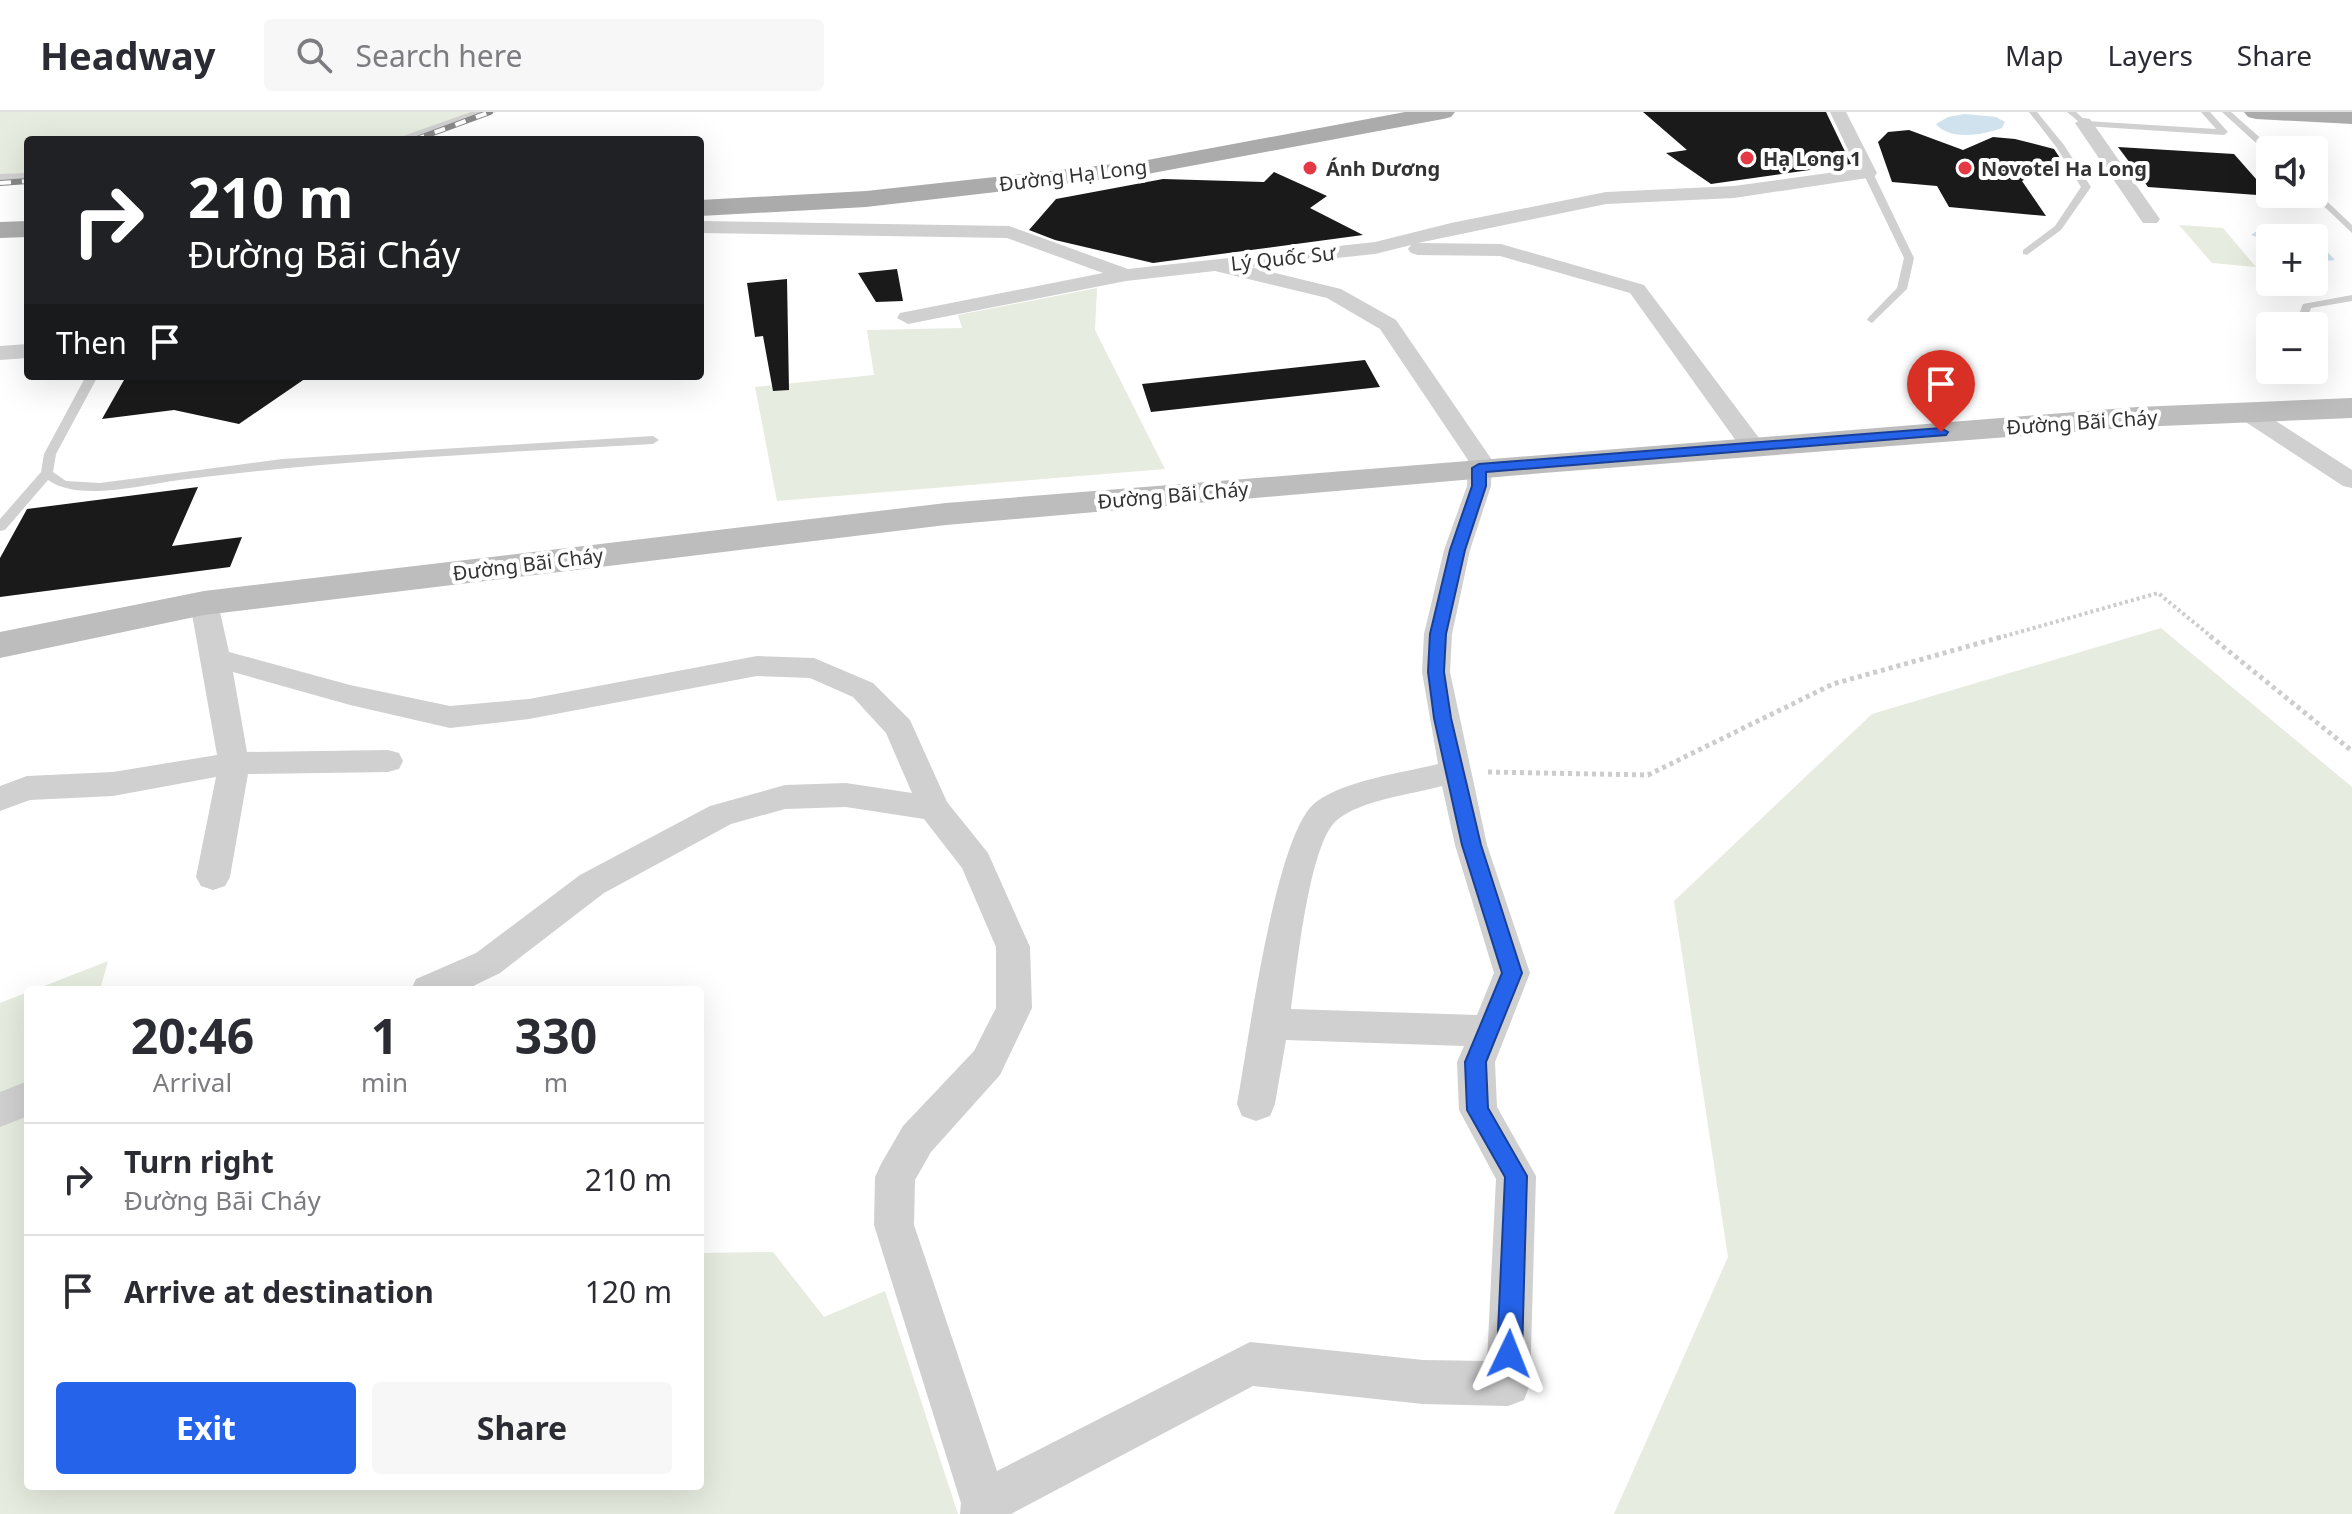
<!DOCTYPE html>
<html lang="en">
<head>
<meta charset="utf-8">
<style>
  :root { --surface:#fff; --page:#f7f7f7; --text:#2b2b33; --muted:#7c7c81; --line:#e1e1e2; --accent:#2563eb }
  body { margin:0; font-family:"Noto Sans",sans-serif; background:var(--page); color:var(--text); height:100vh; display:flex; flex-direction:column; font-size:30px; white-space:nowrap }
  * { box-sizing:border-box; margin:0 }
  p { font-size:26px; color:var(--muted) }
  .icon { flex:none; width:44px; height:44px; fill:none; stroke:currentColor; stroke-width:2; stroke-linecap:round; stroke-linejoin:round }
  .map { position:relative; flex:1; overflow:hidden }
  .panel { position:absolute; left:24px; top:874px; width:680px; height:504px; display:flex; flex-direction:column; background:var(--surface); border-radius:8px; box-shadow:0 8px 32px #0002 }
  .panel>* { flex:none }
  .guide { position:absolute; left:24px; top:24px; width:680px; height:244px; border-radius:8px; box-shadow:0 8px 32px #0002; background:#202124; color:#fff; overflow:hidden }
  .fabs { position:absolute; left:2256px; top:24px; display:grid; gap:16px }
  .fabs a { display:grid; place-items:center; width:72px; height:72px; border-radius:8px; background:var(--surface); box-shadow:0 8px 32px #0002; font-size:40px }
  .pin { position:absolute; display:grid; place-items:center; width:68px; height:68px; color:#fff; margin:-82px -34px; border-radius:50% 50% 50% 0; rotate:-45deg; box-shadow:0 0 8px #0007 }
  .pin .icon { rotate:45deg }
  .me { position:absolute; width:88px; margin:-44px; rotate:2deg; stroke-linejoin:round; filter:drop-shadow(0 0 6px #0008) }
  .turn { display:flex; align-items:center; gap:28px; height:168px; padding:0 32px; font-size:36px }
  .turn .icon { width:104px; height:104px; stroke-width:2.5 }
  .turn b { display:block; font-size:56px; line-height:68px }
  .then { display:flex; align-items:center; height:76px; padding:0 32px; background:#0003; gap:16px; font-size:30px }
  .eta { display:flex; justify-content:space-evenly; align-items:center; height:136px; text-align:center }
  .eta b { font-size:48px; font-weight:700; line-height:56px }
  .action { display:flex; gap:16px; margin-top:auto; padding:16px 32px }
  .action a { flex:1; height:92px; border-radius:8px; background:var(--accent); color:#fff; font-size:32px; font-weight:700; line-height:92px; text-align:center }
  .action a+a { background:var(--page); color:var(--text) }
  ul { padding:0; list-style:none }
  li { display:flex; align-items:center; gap:24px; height:112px; padding:0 32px; border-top:2px solid var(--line) }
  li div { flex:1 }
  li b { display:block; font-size:30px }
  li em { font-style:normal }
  header { display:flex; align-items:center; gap:48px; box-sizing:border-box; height:112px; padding:0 40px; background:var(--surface); border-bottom:2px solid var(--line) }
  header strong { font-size:38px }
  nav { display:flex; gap:44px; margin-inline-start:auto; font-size:28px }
  .search { width:560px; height:72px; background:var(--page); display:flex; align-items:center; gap:20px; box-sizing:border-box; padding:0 28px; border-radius:8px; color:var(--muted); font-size:30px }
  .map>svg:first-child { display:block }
  .green { fill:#e6ecdf }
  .water { fill:#cfe2ee }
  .building { fill:#1a1a1a }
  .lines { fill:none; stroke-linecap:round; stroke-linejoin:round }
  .path-far1 { stroke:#cdcdcd; stroke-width:4; stroke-dasharray:3 3; stroke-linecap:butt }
  .path { stroke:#cdcdcd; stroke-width:5; stroke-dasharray:4 4; stroke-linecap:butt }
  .lane { fill:#d0d0d0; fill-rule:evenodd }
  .street { fill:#d0d0d0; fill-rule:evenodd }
  .secondary { fill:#bdbdbd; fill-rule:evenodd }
  .primary { fill:#ababab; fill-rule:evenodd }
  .rail-casing { stroke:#888; stroke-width:6 }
  .rail { stroke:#fff; stroke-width:4; stroke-dasharray:11; stroke-linecap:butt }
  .route { fill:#2563eb; stroke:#184099; stroke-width:2 }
  .poi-dot { fill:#e63946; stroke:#fff; stroke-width:3 }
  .labels { text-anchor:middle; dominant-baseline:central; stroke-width:8; stroke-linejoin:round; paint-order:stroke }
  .far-poi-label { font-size:20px; font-weight:bold; fill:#333; stroke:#fff; text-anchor:start }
  .far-street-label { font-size:20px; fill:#333; stroke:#fff }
</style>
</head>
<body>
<header>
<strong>Headway</strong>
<div class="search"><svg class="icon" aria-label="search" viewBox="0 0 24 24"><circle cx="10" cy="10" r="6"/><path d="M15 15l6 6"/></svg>Search here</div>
<nav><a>Map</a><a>Layers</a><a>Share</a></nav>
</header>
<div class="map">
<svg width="2352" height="1402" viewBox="0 0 2352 1402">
  <rect width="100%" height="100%" fill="#fff"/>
  <!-- green -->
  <path class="green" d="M0,0H497L417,28H28V70L0,71Z
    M2179,113L2223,116L2256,155L2212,151Z
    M1097,176L1095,218L1165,357L777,389L755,275L874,263L867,218L962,216L958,203Z
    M2161,516L2352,675V1402H1614L1728,1145L1674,789L1872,602Z
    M108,849L100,878H34Z
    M28,880V1374H700V1141L773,1140L824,1205L885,1179L958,1402H0V891Z"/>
  <!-- water -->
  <path class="water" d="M1965,2L1996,5L2005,10L2002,16C1983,23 1950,29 1936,12L1948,5Z
    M2261,116L2310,121L2335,148L2314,150V126H2270V130L2251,123Z"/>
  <!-- building -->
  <path class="building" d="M1643,0H1826L1851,52L1711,72L1666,41L1687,38Z
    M1909,18L1963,38L1993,25L2015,27L2054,37L2060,46L2022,69L2046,104L1949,95L1937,74L1892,70L1878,30L1888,20Z
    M2118,35L2234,42L2271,84L2148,75Z
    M1274,60L1327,84L1310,96L1363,123L1153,151L1055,128L1029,118L1056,87L1163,67L1264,70Z
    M897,157L903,189L876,190L858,161Z
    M787,167L789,278L773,279L763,224L755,225L747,171Z
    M1365,248L1380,275L1151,300L1142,272Z
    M160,264H309L239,312L174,298L102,307L124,268Z
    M198,375L172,434L242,425L230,455L0,485V446L27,397Z"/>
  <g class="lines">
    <!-- path-far1 -->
    <path class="path-far1" d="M1998,526L2158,481L2213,526"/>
    <!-- path -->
    <path class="path" d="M2210,524L2352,639
      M1488,660L1648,663L1833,572L2005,524"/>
    <!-- lane -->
    <path class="lane" d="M471,0H483L405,28H392Z
      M2029,0H2037L2064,33L2091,75L2061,118L2027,143L2023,142V138L2055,114L2081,75L2057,36Z
      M2067,0H2076L2086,9L2216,17L2201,0H2210L2228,20L2224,23L2084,14Z
      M2222,0H2231L2274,38L2267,41Z
      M1868,58L1873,61L1914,146L1907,177L1872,211L1867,208L1868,206L1897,176L1904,146L1863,61Z
      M28,61V67L0,68V62Z
      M2314,77L2352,113V121L2311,82H2314Z
      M2352,183V189L2311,196L2307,207L2298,205L2303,192Z
      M86,264H98L56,342L53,360L66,369L100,371L282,347L653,324L659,328L653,332C495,341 336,348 179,368C143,373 78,390 48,368L5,418L0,419V407L41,360L44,342Z"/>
    <!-- street -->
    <path class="street" d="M1830,0H1846L1877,61L1874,65L1734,86L1606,92L1418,131L1501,132L1644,173L1762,330L1765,335L1762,340H1744L1630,181L1500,144L1418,143L1411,141L1408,137L1411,133L1375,142L1251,155L1341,177L1396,208L1492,348L1491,374L1470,438L1452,522L1450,560L1487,733L1530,861L1495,950L1497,995L1536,1064L1530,1272L1524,1288L1508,1294L1423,1292L1253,1274L1011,1402H960L961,1391L874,1113L875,1065L881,1052L903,1014L974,939L996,896V835L962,756L924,707L846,695L785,697L731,712L604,781L500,861L465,878H411L416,867L476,841L580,763L710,694L785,673L846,671L912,681L886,621L853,585L810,566L757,564L529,607L450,616L350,593L233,560L247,640L388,638L399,641L403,649L399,657L388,660L248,662L230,765L225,774L213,778L201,774L196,765L216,665L113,684L30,688L0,699V674L27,664L113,660L217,643L190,491L194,485L204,482L214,485L218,491L229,540L350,573L450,594L529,587L757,544L814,546L873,571L910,608L947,690L988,741L1030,835L1032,896L1000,963L931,1040L915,1068L914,1113L997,1359L1250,1230L1423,1248L1487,1249L1496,1067L1459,998L1457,950L1464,934L1286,928L1275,992L1270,1004L1256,1009L1242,1004L1237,992C1248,934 1275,720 1316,690C1346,668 1402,661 1438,652L1422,560L1424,522L1444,438L1467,374L1468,348L1380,217L1327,186L1215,159L1126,169L908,212L897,206L900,201L1103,161L1007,126L700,121V109L1009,114L1128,157L1375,130L1451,111L1606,80L1734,74L1857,57ZM1442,674L1455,733L1494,861L1477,903L1291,897C1297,857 1309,731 1337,708C1361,688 1413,682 1442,674Z
      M2084,6L2090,7L2157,103L2160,107L2157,111H2143L2075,11Z
      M28,232V246L0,248V234Z
      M2246,293L2254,295L2352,358V376L2343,374L2238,305L2234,300L2238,295Z
      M28,969V1004L0,1015V980Z"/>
    <!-- secondary -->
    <path class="secondary" d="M2352,286V306L2137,315L1543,361L946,413L204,503L0,546V520L204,479L946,391L2137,295Z"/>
    <!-- primary -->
    <path class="primary" d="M1405,0H1455L1451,5L1443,7L1142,63L866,95L700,104V88L866,79L1142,49Z
      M2244,0H2352V12L2256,7L2248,5Z
      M28,109V125L0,126V110Z"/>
    <defs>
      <path id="rail" d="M414,28L490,0
        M0,71L28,69"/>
    </defs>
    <!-- rail casing -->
    <use href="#rail" class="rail-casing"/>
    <!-- rail -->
    <use href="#rail" class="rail"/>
  </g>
  <!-- route -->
  <path class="route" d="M1941,316L1948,320L1946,323L1486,360V374L1465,438L1446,522L1444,560L1451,606L1481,733L1522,861L1486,950L1488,996L1527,1064L1522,1242L1518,1251L1509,1255L1501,1251L1497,1242L1505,1065L1467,998L1465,950L1502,861L1462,733L1434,606L1428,560L1430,522L1450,438L1472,374V356L1479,352Z"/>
  <!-- markers -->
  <g class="poi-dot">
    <circle cx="1747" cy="46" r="8"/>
    <circle cx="1310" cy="56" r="8"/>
    <circle cx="1965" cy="56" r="8"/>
  </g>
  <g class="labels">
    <!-- far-poi labels -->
    <g class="far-poi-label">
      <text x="1763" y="46">Hạ Long 1</text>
      <text x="1326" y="56">Ánh Dương</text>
      <text x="1981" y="56">Novotel Ha Long</text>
    </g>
    <!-- far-street labels -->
    <g class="far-street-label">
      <text transform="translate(1073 63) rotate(-7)">Đường Hạ Long</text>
      <text transform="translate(1283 146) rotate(-6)">Lý Quốc Sư</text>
      <text transform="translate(2082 310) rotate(-4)">Đường Bãi Cháy</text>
      <text transform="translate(1173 383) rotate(-5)">Đường Bãi Cháy</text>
      <text transform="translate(528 452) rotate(-7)">Đường Bãi Cháy</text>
    </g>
  </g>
</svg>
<div class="fabs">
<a><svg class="icon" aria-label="sound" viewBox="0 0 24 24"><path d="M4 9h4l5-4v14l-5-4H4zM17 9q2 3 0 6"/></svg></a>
<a>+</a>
<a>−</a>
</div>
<div class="pin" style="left:1941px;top:320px;background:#d93025"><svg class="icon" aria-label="arrive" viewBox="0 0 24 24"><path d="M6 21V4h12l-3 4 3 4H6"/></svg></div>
<svg class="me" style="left:1509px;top:1242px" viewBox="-20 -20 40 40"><path d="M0-17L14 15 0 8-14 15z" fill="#2563eb" stroke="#fff" stroke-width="4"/></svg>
<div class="guide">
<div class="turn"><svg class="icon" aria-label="right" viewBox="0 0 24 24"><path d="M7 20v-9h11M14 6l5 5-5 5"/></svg><div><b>210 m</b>Đường Bãi Cháy</div></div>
<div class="then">Then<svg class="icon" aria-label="arrive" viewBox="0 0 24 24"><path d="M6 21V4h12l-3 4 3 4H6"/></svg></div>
</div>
<section class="panel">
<div class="eta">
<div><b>20:46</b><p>Arrival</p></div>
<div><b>1</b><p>min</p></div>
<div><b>330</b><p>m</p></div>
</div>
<ul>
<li><svg class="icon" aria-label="right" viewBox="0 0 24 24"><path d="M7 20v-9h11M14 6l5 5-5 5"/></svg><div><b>Turn right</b><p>Đường Bãi Cháy</p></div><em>210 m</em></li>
<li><svg class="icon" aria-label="arrive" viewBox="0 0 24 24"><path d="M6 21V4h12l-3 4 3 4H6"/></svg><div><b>Arrive at destination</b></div><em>120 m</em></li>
</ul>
<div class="action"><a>Exit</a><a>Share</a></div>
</section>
</div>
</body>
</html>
